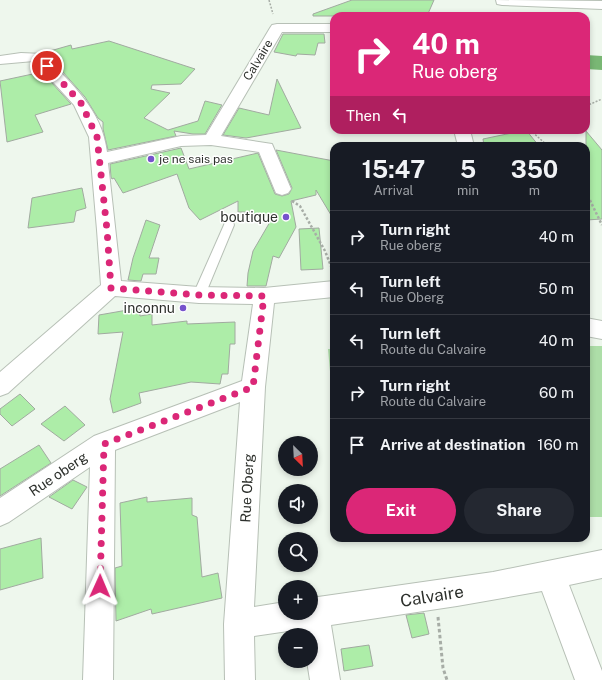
<!DOCTYPE html>
<html lang="en">
<head>
<meta charset="utf-8">
<style>
  :root { --surface:#171b24; --page:#242831; --text:#f1f3f6; --muted:#9ea1a6; --line:#363941; --accent:#db2777 }
  body { margin:0; font-family:"Public Sans",sans-serif; background:var(--page); color:var(--text); height:100vh; display:flex; flex-direction:column; font-size:15px; white-space:nowrap }
  * { box-sizing:border-box; margin:0 }
  p { font-size:13px; color:var(--muted) }
  .icon { flex:none; width:22px; height:22px; fill:none; stroke:currentColor; stroke-width:2; stroke-linecap:round; stroke-linejoin:round }
  .map { position:relative; flex:1; overflow:hidden }
  .details { position:absolute; left:330px; top:142px; width:260px; height:400px; display:flex; flex-direction:column; background:var(--surface); border-radius:12px; box-shadow:0 2px 6px #0003 }
  .details>* { flex:none }
  .banner { position:absolute; left:330px; top:12px; width:260px; height:122px; border-radius:12px; box-shadow:0 2px 6px #0003; background:#db2777; color:#fff; overflow:hidden }
  .needle { width:26px; rotate:156deg }
  .controls { position:absolute; left:278px; top:436px; display:grid; gap:8px }
  .controls a { display:grid; place-items:center; width:40px; height:40px; border-radius:50%; background:var(--surface); box-shadow:0 2px 6px #0003; font-size:20px }
  .pin { position:absolute; display:grid; place-items:center; width:34px; height:34px; color:#fff; margin:-17px; border:2px solid #fff; border-radius:50%; box-shadow:0 1px 4px #0007 }
  .me { position:absolute; width:44px; margin:-22px; rotate:1deg; stroke-linejoin:round; filter:drop-shadow(0 0 3px #0008) }
  .turn { display:flex; align-items:center; gap:14px; height:84px; padding:0 16px; font-size:18px }
  .turn .icon { width:52px; height:52px; stroke-width:2.5 }
  .turn b { display:block; font-size:28px; line-height:34px }
  .then { display:flex; align-items:center; height:38px; padding:0 16px; background:#0003; gap:8px; font-size:15px }
  .eta { display:flex; justify-content:space-evenly; align-items:center; height:68px; text-align:center }
  .eta b { font-size:24px; font-weight:700; line-height:28px }
  .button { display:flex; gap:8px; margin-top:auto; padding:8px 16px }
  .button a { flex:1; height:46px; border-radius:24px; background:var(--accent); color:#fff; font-size:16px; font-weight:700; line-height:46px; text-align:center }
  .button a+a { background:var(--page); color:var(--text) }
  ul { padding:0; list-style:none }
  li { display:flex; align-items:center; gap:12px; height:52px; padding:0 16px; border-top:1px solid var(--line) }
  li div { flex:1 }
  li b { display:block; font-size:15px }
  li em { font-style:normal }
  .map>svg:first-child { display:block }
  .green { fill:#addea8 }
  .lines { fill:none; stroke-linecap:round; stroke-linejoin:round }
  .river { fill:#79b774; fill-rule:evenodd }
  .building { fill:#adeda8; stroke:#a1aaa0 }
  .lane-casing { stroke:#b7c0b6; stroke-width:2 }
  .street-casing { stroke:#b7c0b6; stroke-width:2 }
  .path-far2 { stroke:#a7ada6; stroke-width:1.5; stroke-dasharray:2 1.5; stroke-linecap:butt }
  .path-far1 { stroke:#a7ada6; stroke-width:2.5; stroke-dasharray:2.5 2; stroke-linecap:butt }
  .path { stroke:#a7ada6; stroke-width:3; stroke-dasharray:3.5 2.5; stroke-linecap:butt }
  .lane { fill:#fff; fill-rule:evenodd }
  .street { fill:#fff; fill-rule:evenodd }
  .route { stroke:#db2777; stroke-width:7; stroke-dasharray:0 12.6 }
  .poi-dot { fill:#7653cc; stroke:#fff; stroke-width:1.5 }
  .labels { text-anchor:middle; dominant-baseline:central; stroke-width:3; stroke-linejoin:round; paint-order:stroke }
  .far-street-label { font-size:12px; fill:#2d302c; stroke:#fff }
  .far-poi-label { font-size:12px; fill:#2d302c; stroke:#fff; text-anchor:start }
  .poi-label { font-size:14px; fill:#2d302c; stroke:#fff; text-anchor:end }
  .street-label { font-size:14px; fill:#2d302c; stroke:#fff }
  .near-street-label { font-size:17px; fill:#2d302c; stroke:#fff }
</style>
</head>
<body>
<div class="map">
<svg width="602" height="680" viewBox="0 0 602 680">
  <rect width="100%" height="100%" fill="#eef7ed"/>
  <!-- green -->
  <path class="green" d="M586,346H602V517H586Z
    M328,349H334V416Z"/>
  <g class="lines">
    <!-- river -->
    <path class="river" d="M586,55L602,56V70L586,69Z"/>
  </g>
  <!-- building -->
  <path class="building" d="M352,0H434L427,16H313V14Z
    M283,34H324L325,43H318L315,55L297,54L296,56L274,52Z
    M109,41L195,69L181,84L152,85L151,89L170,93L144,118L168,130L198,121L205,101L222,105L205,134H193L174,131L176,136L108,150L103,129V122L98,118L85,97L54,62L58,61L50,51L71,45L72,49Z
    M42,72L71,104L35,115L43,132L7,142L0,81Z
    M277,79L301,128L246,138L223,135L239,108L269,115Z
    M526,130L539,146H484L483,139Z
    M586,131L602,150V219L586,220Z
    M181,148L189,169L258,153L275,194L282,196L289,194L292,188L276,150L334,161V220L316,190V195L291,201L296,227L279,258L273,256L266,286H247L248,273L253,251L274,215H250V212H238V201L200,220L189,208L177,174L123,193L114,178L112,179L111,177L110,164Z
    M82,188L86,208L76,211L74,222L28,228L32,198Z
    M146,220L160,225L149,258H159L156,274H143L141,281L128,280L133,258Z
    M319,228L323,269L301,270L299,229Z
    M139,308L140,316L152,314V325L187,321V324L235,322V344H230L228,374H222L220,384L191,382L139,393L141,403L113,413L110,399L123,332L98,334L99,315Z
    M20,394L35,409L12,426L0,414V409Z
    M65,406L85,425L64,441L41,424Z
    M39,445L51,463L0,496V469Z
    M73,480L87,487L72,509L49,497Z
    M147,497V502L192,498V515L197,517L202,577L218,573L222,598L152,614L151,609L116,621L115,568L122,566L120,503Z
    M41,538L43,578L0,590V549Z
    M424,613L429,634L412,638L406,615Z
    M369,645L373,666L344,671L341,649Z"/>
  <g class="lines">
    <defs>
      <path id="lane" d="M229,221L233,222L234,225L205,295L203,298L199,299L195,298L193,295L224,225L225,222Z"/>
      <path id="street" d="M496,0L602,1V9L502,5L497,4Z
        M277,24H334V32H282L221,136L272,144L291,189L288,193L282,195L276,193L259,152L211,145L181,146L108,163L121,281L199,287L264,288L334,281V297L274,303L265,387L254,607L285,602V613H311V598L493,572L602,550V578L569,585L602,671V680H575L542,591L457,606L331,625L340,680H310L307,661H311V635H303L302,629L254,636L255,680H225L224,624L240,402L115,450L113,680H83L90,467L9,522L0,526V498L94,436L242,381L253,304L199,303L115,296L8,393L0,396V372L101,285L97,230L89,137L74,105L34,61L0,64V56L21,53L43,54C71,84 102,109 107,152L181,136L206,135L270,28L272,25Z
        M454,130H470L474,146H458Z
        M586,318L602,321V339L586,336Z"/>
    </defs>
    <!-- lane casing -->
    <use href="#lane" class="lane-casing"/>
    <!-- street casing -->
    <use href="#street" class="street-casing"/>
    <!-- path-far2 -->
    <path class="path-far2" d="M269,0L273,14
      M586,106L602,99
      M530,130L548,146"/>
    <!-- path-far1 -->
    <path class="path-far1" d="M586,192L602,225
      M292,201L300,206L325,251L333,271"/>
    <!-- path -->
    <path class="path" d="M438,617L443,668L447,680"/>
    <!-- lane -->
    <use href="#lane" class="lane"/>
    <!-- street -->
    <use href="#street" class="street"/>
  </g>
  <g class="lines">
    <!-- route -->
    <path class="route" d="M47,66L81,103L97,137L107,230L111,288L199,295L264,296L253,387L104,444L100,586"/>
  </g>
  <!-- markers -->
  <g class="poi-dot">
    <circle cx="151" cy="159" r="4"/>
    <circle cx="286" cy="217" r="4"/>
    <circle cx="183" cy="308" r="4"/>
  </g>
  <g class="labels">
    <!-- far-street labels -->
    <g class="far-street-label">
      <text transform="translate(258 60) rotate(-59)">Calvaire</text>
    </g>
    <!-- far-poi labels -->
    <g class="far-poi-label">
      <text x="159" y="159">je ne sais pas</text>
    </g>
    <!-- poi labels -->
    <g class="poi-label">
      <text x="278" y="217">boutique</text>
      <text x="175" y="308">inconnu</text>
    </g>
    <!-- street labels -->
    <g class="street-label">
      <text transform="translate(58 474) rotate(-34)">Rue oberg</text>
      <text transform="translate(247 488) rotate(-87)">Rue Oberg</text>
    </g>
    <!-- near-street labels -->
    <g class="near-street-label">
      <text transform="translate(432 596) rotate(-9)">Calvaire</text>
    </g>
  </g>
</svg>
<div class="controls">
<a><svg class="needle" viewBox="-14 -14 28 28"><path d="M0-13l5 13h-10z" fill="#e53935"/><path d="M0 13l5-13h-10z" fill="#9ea1a6"/></svg></a>
<a><svg class="icon" aria-label="sound" viewBox="0 0 24 24"><path d="M4 9h4l5-4v14l-5-4H4zM17 9q2 3 0 6"/></svg></a>
<a><svg class="icon" aria-label="search" viewBox="0 0 24 24"><circle cx="10" cy="10" r="6"/><path d="M15 15l6 6"/></svg></a>
<a>+</a>
<a>−</a>
</div>
<div class="pin" style="left:47px;top:66px;background:#d93025"><svg class="icon" aria-label="arrive" viewBox="0 0 24 24"><path d="M6 21V4h12l-3 4 3 4H6"/></svg></div>
<svg class="me" style="left:100px;top:586px" viewBox="-20 -20 40 40"><path d="M0-17L14 15 0 8-14 15z" fill="#db2777" stroke="#fff" stroke-width="4"/></svg>
<div class="banner">
<div class="turn"><svg class="icon" aria-label="right" viewBox="0 0 24 24"><path d="M7 20v-9h11M14 6l5 5-5 5"/></svg><div><b>40 m</b>Rue oberg</div></div>
<div class="then">Then<svg class="icon" aria-label="left" viewBox="0 0 24 24"><path d="M17 20v-9H6M10 6l-5 5 5 5"/></svg></div>
</div>
<section class="details">
<div class="eta">
<div><b>15:47</b><p>Arrival</p></div>
<div><b>5</b><p>min</p></div>
<div><b>350</b><p>m</p></div>
</div>
<ul>
<li><svg class="icon" aria-label="right" viewBox="0 0 24 24"><path d="M7 20v-9h11M14 6l5 5-5 5"/></svg><div><b>Turn right</b><p>Rue oberg</p></div><em>40 m</em></li>
<li><svg class="icon" aria-label="left" viewBox="0 0 24 24"><path d="M17 20v-9H6M10 6l-5 5 5 5"/></svg><div><b>Turn left</b><p>Rue Oberg</p></div><em>50 m</em></li>
<li><svg class="icon" aria-label="left" viewBox="0 0 24 24"><path d="M17 20v-9H6M10 6l-5 5 5 5"/></svg><div><b>Turn left</b><p>Route du Calvaire</p></div><em>40 m</em></li>
<li><svg class="icon" aria-label="right" viewBox="0 0 24 24"><path d="M7 20v-9h11M14 6l5 5-5 5"/></svg><div><b>Turn right</b><p>Route du Calvaire</p></div><em>60 m</em></li>
<li><svg class="icon" aria-label="arrive" viewBox="0 0 24 24"><path d="M6 21V4h12l-3 4 3 4H6"/></svg><div><b>Arrive at destination</b></div><em>160 m</em></li>
</ul>
<div class="button"><a>Exit</a><a>Share</a></div>
</section>
</div>
</body>
</html>
